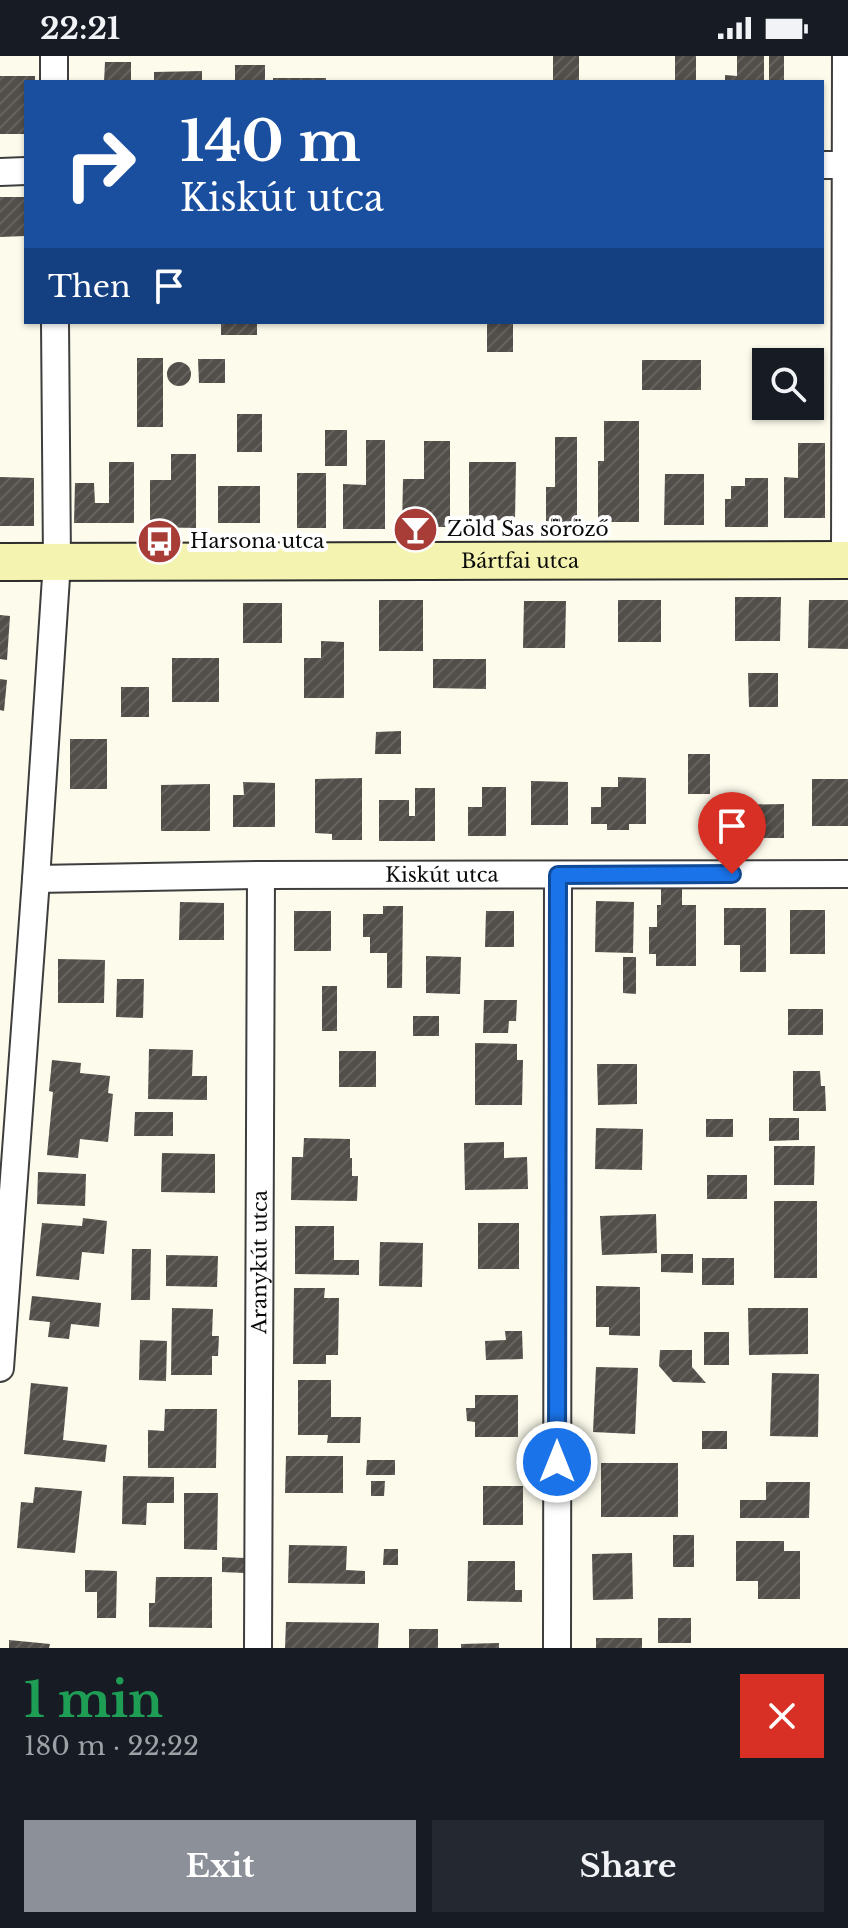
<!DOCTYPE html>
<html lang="en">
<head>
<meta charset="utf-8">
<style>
  :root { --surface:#171b24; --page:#242831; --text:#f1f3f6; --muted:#9ea1a6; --accent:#8c9099 }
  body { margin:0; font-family:"Libre Baskerville",serif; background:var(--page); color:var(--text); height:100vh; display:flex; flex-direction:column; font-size:30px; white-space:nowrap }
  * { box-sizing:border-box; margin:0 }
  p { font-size:26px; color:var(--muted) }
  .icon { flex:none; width:44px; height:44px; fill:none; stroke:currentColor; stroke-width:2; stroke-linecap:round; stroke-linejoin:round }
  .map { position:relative; height:1592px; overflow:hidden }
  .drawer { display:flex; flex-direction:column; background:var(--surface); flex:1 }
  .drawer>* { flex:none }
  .hud { position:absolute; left:24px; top:24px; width:800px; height:244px; border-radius:0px; box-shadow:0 2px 6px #0004; background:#1a4fa0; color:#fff; overflow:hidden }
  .buttons { position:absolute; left:752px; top:292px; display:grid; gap:16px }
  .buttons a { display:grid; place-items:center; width:72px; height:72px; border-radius:0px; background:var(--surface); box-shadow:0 2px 6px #0004; font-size:40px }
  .pin { position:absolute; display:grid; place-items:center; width:68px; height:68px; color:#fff; margin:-82px -34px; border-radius:50% 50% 50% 0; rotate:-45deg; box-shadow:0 0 8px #0007 }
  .pin .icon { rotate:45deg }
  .me { position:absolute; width:88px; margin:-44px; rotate:0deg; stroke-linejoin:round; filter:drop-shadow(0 0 6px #0008) }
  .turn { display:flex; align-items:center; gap:28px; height:168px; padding:0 24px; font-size:36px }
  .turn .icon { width:104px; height:104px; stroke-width:2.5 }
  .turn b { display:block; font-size:56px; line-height:68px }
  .then { display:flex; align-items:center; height:76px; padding:0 24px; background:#0003; gap:16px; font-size:30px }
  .round { display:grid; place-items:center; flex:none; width:84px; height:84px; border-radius:0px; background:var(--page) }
  .head { display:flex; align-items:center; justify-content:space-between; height:136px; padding:0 24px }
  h1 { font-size:48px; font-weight:700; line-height:60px; color:#1e9e55 }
  .cta { display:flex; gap:16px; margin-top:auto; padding:16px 24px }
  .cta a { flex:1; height:92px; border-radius:0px; background:var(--accent); color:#fff; font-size:32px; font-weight:700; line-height:92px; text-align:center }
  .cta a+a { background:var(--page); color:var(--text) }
  .status { display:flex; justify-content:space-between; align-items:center; height:56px; padding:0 40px; background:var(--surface); direction:ltr }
  .status svg { height:22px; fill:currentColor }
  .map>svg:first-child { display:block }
  .building { fill:url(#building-hatch) }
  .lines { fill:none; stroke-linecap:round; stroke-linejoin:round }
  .street-casing { stroke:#3e3e3e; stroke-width:30 }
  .secondary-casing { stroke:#2d2d2d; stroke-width:40 }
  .street { stroke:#fff; stroke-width:26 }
  .secondary { stroke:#f4f3b0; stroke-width:36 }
  .route-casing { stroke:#114b97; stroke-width:20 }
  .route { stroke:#1a73e8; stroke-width:14 }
  .labels { text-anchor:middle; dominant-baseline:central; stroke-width:8; stroke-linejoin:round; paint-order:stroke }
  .poi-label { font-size:20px; fill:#0b0b0b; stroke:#fff; text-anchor:start }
  .street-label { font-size:20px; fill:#0b0b0b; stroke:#fff }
</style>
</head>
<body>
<div class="status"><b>22:21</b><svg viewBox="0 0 49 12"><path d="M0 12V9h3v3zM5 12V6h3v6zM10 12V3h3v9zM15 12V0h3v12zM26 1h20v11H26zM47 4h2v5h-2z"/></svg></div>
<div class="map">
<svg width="848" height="1592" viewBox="0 0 848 1592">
  <defs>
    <pattern id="building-hatch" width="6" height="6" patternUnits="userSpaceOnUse" patternTransform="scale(2)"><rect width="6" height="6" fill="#524e49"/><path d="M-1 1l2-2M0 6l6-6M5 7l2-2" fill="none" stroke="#66635f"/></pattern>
  </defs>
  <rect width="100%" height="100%" fill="#fcfbec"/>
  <!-- building -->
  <path class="building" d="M553,0H579V26H553Z
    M675,0H696V26H675Z
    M737,0H764V26H725V19L737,20Z
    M769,0H784V25H769Z
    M105,6H131V26H104Z
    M235,9H265V26H235Z
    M202,15V26H154V16Z
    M0,20H35V26H26V78H0Z
    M273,22H326V26H273Z
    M0,141H26V180L0,181Z
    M221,266H257V279H221Z
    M487,266H513V296H487Z
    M137,302H163V371H137Z
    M198,303H225V327H199Z
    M642,304H701V334H642Z
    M167 318a12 12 0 1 1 24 0a12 12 0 1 1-24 0Z
    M237,358H262V396H237Z
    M604,365H639V466H598V405H604Z
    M325,374H347V410H325Z
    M555,381H577V470H546V431H555Z
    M366,384H385V473H343V428L366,429Z
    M424,385H450V471H402L403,423H424Z
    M798,387H825V462H784V421L798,422Z
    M171,398H196V472L150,471V424H171Z
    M109,406H134V467H74L75,427H94L95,447H109Z
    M469,406H516L515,464L469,465Z
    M297,417H326V472H297Z
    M665,418H704V469H664Z
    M0,421L34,422V470H0Z
    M745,422H768V471H725V443H731V430H745Z
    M218,430H260V467H218Z
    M735,541H781L780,585H735Z
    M379,544H423V595H379Z
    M618,544H661V586H618Z
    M809,544H848V593L808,592Z
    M524,545H566L565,592H523Z
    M243,547H282V587H243Z
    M0,559L10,560L7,604L0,603Z
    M321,585L344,586V642H304V602H321Z
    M172,602H219V646H172Z
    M433,603H486V633L433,632Z
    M748,617H778V651H749Z
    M0,623L7,624L4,655L0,654Z
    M121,631H149V661H121Z
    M401,675V698H375L376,676Z
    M70,683H107V733H70Z
    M688,698H710V738H688Z
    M618,721L646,722V768H629V774H607V768H591V751H601V731H618Z
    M362,722V784H332V778L315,777V723Z
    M812,723H848V770H812Z
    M531,725L568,726V769H531Z
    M243,726L275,727V771H233V739H244Z
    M210,728V775H161V729Z
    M482,731H506V780H468V751H482Z
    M415,732H435V785H379V744H409V760H415Z
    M784,748V782H727V749Z
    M661,830L682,831V849H696V910H656V898H649V871H657V849H661Z
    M596,845L634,846L633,897L595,896Z
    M180,846L224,847V884H179Z
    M383,850H403L402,932H387V897H370V881H363V858H383Z
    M724,852H766V916H740V889H724Z
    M790,854H825V898H790Z
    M294,855H331V895H294Z
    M486,855H514V891H485Z
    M426,900L461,901L460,938L426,937Z
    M623,901H636V938L623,937Z
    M58,903L105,904L104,947H58Z
    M117,923H144L143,962L116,961Z
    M322,930H337V975H322Z
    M484,944H517L516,965H509L508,977H483Z
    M788,953H823V979H788Z
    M413,960H439V980H413Z
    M475,987L517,988V1004H523L522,1049H475Z
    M149,993L193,994L192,1020H207V1044L148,1043Z
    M339,995H376V1031H339Z
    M52,1004L81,1007L80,1017L110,1020L108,1037L113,1038L108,1086L80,1083L78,1102L47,1099L53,1036L49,1035Z
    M597,1008H637V1048L598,1049Z
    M793,1015H820L821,1030H825L826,1055H793Z
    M135,1056H173V1080H134Z
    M769,1062H799V1084L769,1085Z
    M706,1063H733V1081H706Z
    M596,1072L643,1073L642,1114L595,1113Z
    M304,1082L350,1083V1102H352V1120H358L357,1145L291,1144L292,1101H303Z
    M504,1086V1102L527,1101L528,1133L465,1134L464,1087Z
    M774,1090H815L814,1129H774Z
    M162,1097L215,1098V1137L161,1136Z
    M38,1116L86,1118L85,1150L37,1148Z
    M707,1119H747V1143H707Z
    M774,1145H817V1222H774Z
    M656,1158L657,1197L602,1199L600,1160Z
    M83,1162L107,1165L104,1198L82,1196L79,1224L36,1220L42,1167L82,1170Z
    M478,1167H519V1213H478Z
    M295,1170H334V1204H359V1219L295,1218Z
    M380,1186L423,1187L422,1231L379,1230Z
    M132,1193H151L150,1244H131Z
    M661,1198H693V1217L661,1216Z
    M166,1199L218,1200L217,1231L166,1230Z
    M702,1202H734V1229H702Z
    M596,1230L640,1231V1280L609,1279V1271H596Z
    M294,1232H325L324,1242H339L338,1299H326V1308H293Z
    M32,1240L101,1247L99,1271L71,1268L69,1283L48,1281L50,1266L29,1264Z
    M172,1252L213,1253L212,1280H219L218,1300H212V1319H171Z
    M748,1252H808V1298L749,1299Z
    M505,1275H522L523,1303L486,1304L485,1285L506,1284Z
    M704,1276H729V1309H704Z
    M140,1284L167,1285L166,1325L139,1324Z
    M660,1294H692V1311L706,1327L673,1326L659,1310Z
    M596,1311L638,1312L635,1378L593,1376Z
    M772,1317L819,1318L818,1381L770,1380Z
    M298,1324H331V1361H361L360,1387H327L328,1379H298Z
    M31,1327L68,1331L63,1384L107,1389L105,1406L24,1398Z
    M475,1339H518V1381H475V1366L467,1365L466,1352H475Z
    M165,1353H217L216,1412H148V1374L164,1375Z
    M702,1375H727V1393H702Z
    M286,1400H343V1437H285Z
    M367,1404H395V1419H366Z
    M601,1407H678V1461H601Z
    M123,1420L174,1421V1447H147L146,1469L122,1468Z
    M371,1425H385L384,1440H371Z
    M766,1426H810L809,1462H740V1444H766Z
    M483,1430H523V1469H483Z
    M35,1431L82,1435L75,1497L17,1492L21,1446L33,1447Z
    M184,1437H218L217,1494L184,1493Z
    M673,1479H694V1511H673Z
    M736,1485H784V1495H800V1543H758V1525H736Z
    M289,1489L347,1490L346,1514L365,1515V1528L288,1527Z
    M384,1493H398V1509H383Z
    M632,1497L633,1543L593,1544L592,1498Z
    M222,1501L245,1502V1517L222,1516Z
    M468,1505H515V1534H522V1546L467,1545Z
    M85,1514L117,1515L116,1562H97V1536H85Z
    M156,1521H212V1572L149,1571V1547H155Z
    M658,1562H691V1587H658Z
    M286,1566L379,1567L378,1592H285Z
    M409,1573H438V1592H409Z
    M596,1582H642V1592H596Z
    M9,1584L50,1588L49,1592H9Z
    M499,1587V1592H461V1588Z"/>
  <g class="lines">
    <defs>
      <g id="street">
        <path d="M54,26V0"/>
        <path d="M822,109H848"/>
        <path d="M0,116L26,115"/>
        <path d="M845,504L846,0"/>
        <path id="s1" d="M36,823L261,819L848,818"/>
        <path d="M0,1312L36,823L57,506L55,266"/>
        <path id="s2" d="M258,1592L261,819"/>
        <path d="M557,1592L558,819"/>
      </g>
      <g id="secondary">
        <path id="s3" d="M0,506L848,504"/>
      </g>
    </defs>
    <!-- street casing -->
    <use href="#street" class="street-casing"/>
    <!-- secondary casing -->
    <use href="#secondary" class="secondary-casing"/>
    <!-- street -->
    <use href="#street" class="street"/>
    <!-- secondary -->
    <use href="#secondary" class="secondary"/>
  </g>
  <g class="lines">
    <defs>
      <path id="route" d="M557,1406L558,819L732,818"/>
    </defs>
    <!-- route casing -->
    <use href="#route" class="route-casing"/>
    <!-- route -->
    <use href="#route" class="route"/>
  </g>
  <!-- icons -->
  <defs>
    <symbol id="bar-disc" viewBox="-11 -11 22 22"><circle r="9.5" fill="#a83d37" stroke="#fff"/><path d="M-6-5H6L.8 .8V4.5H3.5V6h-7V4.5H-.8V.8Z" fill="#fff"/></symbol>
    <symbol id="bus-disc" viewBox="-11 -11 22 22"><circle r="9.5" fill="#a83d37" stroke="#fff"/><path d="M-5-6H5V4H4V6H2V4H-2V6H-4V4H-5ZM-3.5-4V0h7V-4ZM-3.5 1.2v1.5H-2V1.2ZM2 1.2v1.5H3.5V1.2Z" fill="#fff"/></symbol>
  </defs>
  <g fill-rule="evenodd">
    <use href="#bar-disc" x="390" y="448" width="51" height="51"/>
    <use href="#bus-disc" x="134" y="460" width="51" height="51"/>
  </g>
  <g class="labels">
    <!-- poi labels -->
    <g class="poi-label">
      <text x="447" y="473">Zöld Sas söröző</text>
      <text x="190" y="485">Harsona utca</text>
    </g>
    <!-- street labels -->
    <g class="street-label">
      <text stroke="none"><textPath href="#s3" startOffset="520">Bártfai utca</textPath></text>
      <text stroke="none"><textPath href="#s1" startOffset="406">Kiskút utca</textPath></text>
      <text stroke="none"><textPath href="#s2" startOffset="386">Aranykút utca</textPath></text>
    </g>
  </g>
</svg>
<div class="buttons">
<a><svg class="icon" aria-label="search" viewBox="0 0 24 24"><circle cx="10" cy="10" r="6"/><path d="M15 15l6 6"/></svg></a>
</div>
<div class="pin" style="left:732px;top:818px;background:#d93025"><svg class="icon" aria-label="arrive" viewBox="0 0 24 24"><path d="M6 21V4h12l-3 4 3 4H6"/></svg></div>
<svg class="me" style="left:557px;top:1406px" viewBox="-20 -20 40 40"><circle r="17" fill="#1a73e8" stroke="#fff" stroke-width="3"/><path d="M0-11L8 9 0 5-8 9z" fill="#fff"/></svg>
<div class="hud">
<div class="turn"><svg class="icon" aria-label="right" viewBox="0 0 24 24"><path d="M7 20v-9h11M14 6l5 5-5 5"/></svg><div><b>140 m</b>Kiskút utca</div></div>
<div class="then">Then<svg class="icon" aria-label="arrive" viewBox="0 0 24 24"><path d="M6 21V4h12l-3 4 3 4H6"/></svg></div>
</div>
</div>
<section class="drawer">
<div class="head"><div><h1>1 min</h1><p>180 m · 22:22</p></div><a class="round" style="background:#d93025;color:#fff"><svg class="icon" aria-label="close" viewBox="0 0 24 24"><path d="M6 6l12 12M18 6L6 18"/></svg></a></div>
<div class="cta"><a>Exit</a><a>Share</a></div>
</section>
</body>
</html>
